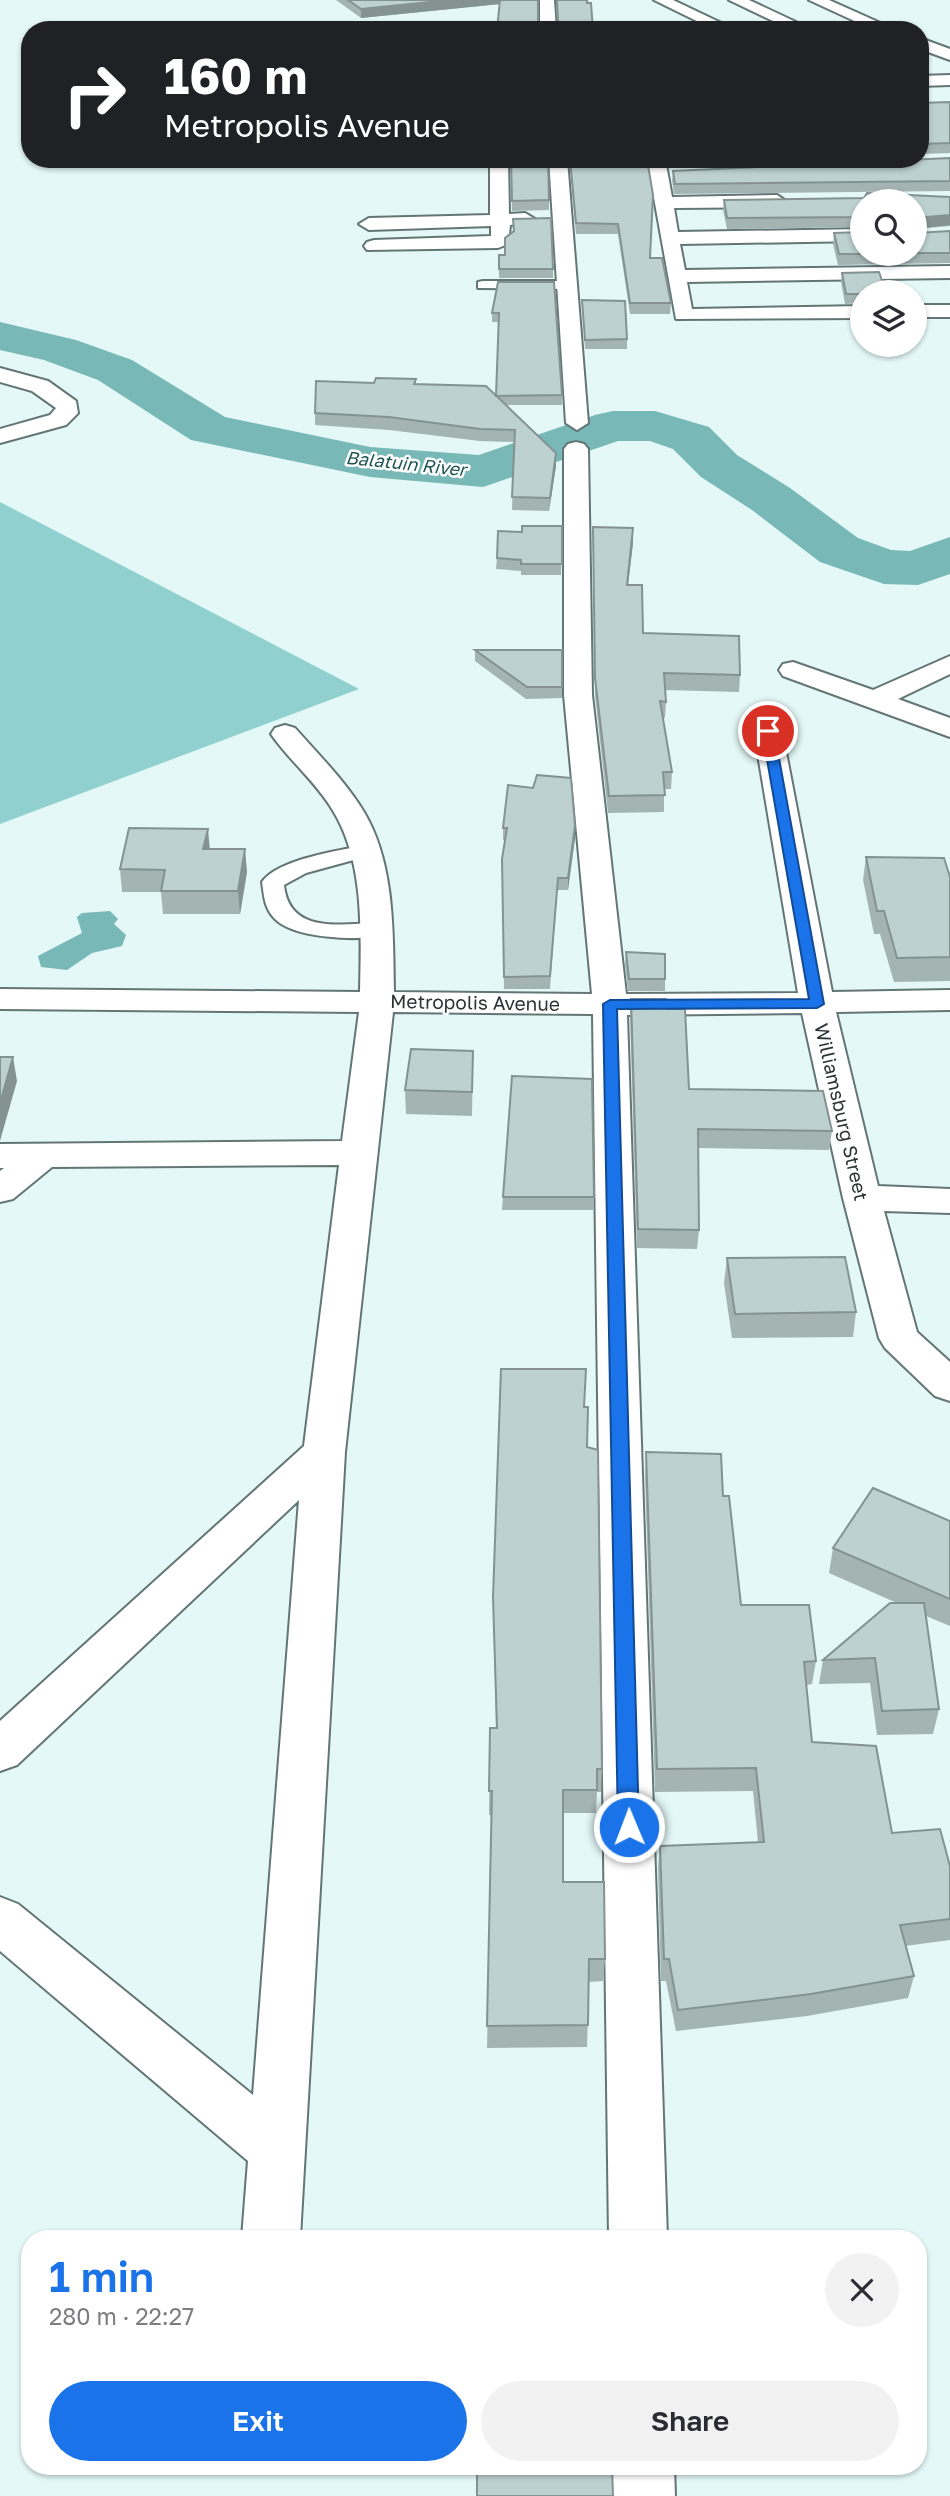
<!DOCTYPE html>
<html lang="en">
<head>
<meta charset="utf-8">
<style>
  :root { --surface:#fff; --page:#f2f2f3; --text:#2b2b33; --muted:#7c7c81; --accent:#1a73e8 }
  body { margin:0; font-family:"Golos Text",sans-serif; background:var(--page); color:var(--text); height:100vh; display:flex; flex-direction:column; font-size:26px; white-space:nowrap }
  * { box-sizing:border-box; margin:0 }
  p { font-size:23px; color:var(--muted) }
  .icon { flex:none; width:38px; height:38px; fill:none; stroke:currentColor; stroke-width:2; stroke-linecap:round; stroke-linejoin:round }
  .map { position:relative; flex:1; overflow:hidden }
  .details { position:absolute; left:21px; top:2230px; width:906px; height:245px; display:flex; flex-direction:column; background:var(--surface); border-radius:28px; box-shadow:0 2px 5px #0004 }
  .details>* { flex:none }
  .banner { position:absolute; left:21px; top:21px; width:908px; height:147px; border-radius:28px; box-shadow:0 2px 5px #0004; background:#202124; color:#fff; overflow:hidden }
  .fabs { position:absolute; left:850px; top:189px; display:grid; gap:14px }
  .fabs a { display:grid; place-items:center; width:77px; height:77px; border-radius:50%; background:var(--surface); box-shadow:0 2px 5px #0004; font-size:35px }
  .pin { position:absolute; display:grid; place-items:center; width:60px; height:60px; color:#fff; margin:-30px; border:4px solid #fff; border-radius:50%; box-shadow:0 2px 7px #0007 }
  .me { position:absolute; width:77px; margin:-38px; rotate:359deg; stroke-linejoin:round; filter:drop-shadow(0 0 5px #0008) }
  .turn { display:flex; align-items:center; gap:24px; height:147px; padding:0 28px; font-size:32px }
  .turn .icon { width:91px; height:91px; stroke-width:2.5 }
  .turn b { display:block; font-size:49px; line-height:60px }
  .round { display:grid; place-items:center; flex:none; width:74px; height:74px; border-radius:37px; background:var(--page) }
  .headline { display:flex; align-items:center; justify-content:space-between; height:119px; padding:0 28px }
  h1 { font-size:42px; font-weight:600; line-height:52px; color:var(--accent) }
  .action { display:flex; gap:14px; margin-top:auto; padding:14px 28px }
  .action a { flex:1; height:80px; border-radius:42px; background:var(--accent); color:#fff; font-size:28px; font-weight:600; line-height:80px; text-align:center }
  .action a+a { background:var(--page); color:var(--text) }
  .map>svg:first-child { display:block }
  .forest { fill:#90d1cf }
  .water { fill:#78b8b7 }
  .lines { fill:none; stroke-linecap:round; stroke-linejoin:round }
  .river { fill:#78b8b7; fill-rule:evenodd }
  .lane-casing { stroke:#637675; stroke-width:4 }
  .street-casing { stroke:#637675; stroke-width:4 }
  .lane { fill:#fff; fill-rule:evenodd }
  .street { fill:#fff; fill-rule:evenodd }
  .wall { fill:#a3b4b3 }
  .shaded-wall { fill:#849292 }
  .building { fill:#bdd1d0; stroke:#849292; stroke-width:2 }
  .route { fill:#1a73e8; stroke:#114b97; stroke-width:2 }
  .labels { text-anchor:middle; dominant-baseline:central; stroke-width:5; stroke-linejoin:round; paint-order:stroke }
  .far-water-label { font-size:18px; font-style:italic; fill:#1d5454; stroke:#fff }
  .street-label { font-size:19px; fill:#2b3333; stroke:#fff }
</style>
</head>
<body>
<div class="map">
<svg width="950" height="2496" viewBox="0 0 950 2496">
  <rect width="100%" height="100%" fill="#e3f8f7"/>
  <!-- forest -->
  <path class="forest" d="M0,502L359,689L0,824Z"/>
  <!-- water -->
  <path class="water" d="M110,911L118,919L114,924L126,935L122,946L92,953L67,970L41,967L38,956L82,933L77,917L82,913Z"/>
  <g class="lines">
    <!-- river -->
    <path class="river" d="M0,322L76,340L132,360L225,417L370,447L479,455L595,415L613,411H655L709,427L737,455L790,488L858,538L891,550L910,551L950,537V574L918,585L884,584L820,562L752,510L701,477L673,449L650,441H618L483,487L370,477L191,440L98,380L44,360L0,350Z"/>
    <defs>
      <path id="lane" d="M483,281H566L573,285L566,289L478,288V282Z
        M365,845L376,851L372,855L306,873L284,885C289,934 339,924 377,923L385,925L388,930L385,935C358,941 293,939 274,918C264,907 264,895 262,882C278,859 339,851 365,845Z"/>
      <path id="street" d="M540,0H554L556,30H540Z
        M654,0H673L736,30H715Z
        M729,0H749L813,30H792Z
        M809,0H829L896,30H874Z
        M920,38L950,49V60L920,49Z
        M950,75V85L920,86V76Z
        M490,159H508L509,214L525,213L535,219L532,223L510,225L508,244L498,248L367,250L364,246L367,242L374,240L491,236V226L369,230L359,224L369,218L490,215Z
        M549,159H567L588,423L577,430L566,423Z
        M647,159H665L672,197L777,195L786,201L777,207L674,208L678,232L863,229V241L680,244L685,270L950,266V278L687,282L692,309L863,306V318L676,319Z
        M915,305H950V317H915Z
        M0,368L48,381L76,401L78,413L66,425L0,443V429L50,415L56,408L32,391L0,382Z
        M576,442L584,444L588,449L592,695L626,994L798,993L754,731L758,725L768,722L778,725L782,731L832,992L950,990V1010L836,1012L878,1186L950,1189V1213L884,1211L917,1332L950,1362V1401L935,1396L885,1348L879,1338L843,1198L802,1013L627,1015L667,2238H609L593,1014L393,1012L345,1452L300,2238H242L248,2161L0,1951V1897L18,1904L253,2095L299,1500L17,1765L0,1771V1721L304,1446L339,1165L52,1167L13,1199L0,1202V1171L4,1168H0V1144L342,1141L359,1012L0,1009V989L360,992C361,933 365,861 332,809C315,781 289,760 271,734L275,728L285,725L295,728C319,755 345,781 364,812C395,864 393,933 394,992L592,994L564,695V449L568,444Z
        M950,656V674L898,699L950,718V737L783,676L779,670L783,664L793,662L873,690Z
        M612,2466H674L675,2496H613Z"/>
    </defs>
    <!-- lane casing -->
    <use href="#lane" class="lane-casing"/>
    <!-- street casing -->
    <use href="#street" class="street-casing"/>
    <!-- lane -->
    <use href="#lane" class="lane"/>
    <!-- street -->
    <use href="#street" class="street"/>
  </g>
  <!-- wall -->
  <path class="wall" d="M336,0H538V23H557L556,0H588L593,30H497L500,4L361,18Z
    M950,102V153L920,154V103Z
    M950,158V191L674,194L672,181L673,171Z
    M511,159L549,200V210L512,211Z
    M569,159H647L650,258L671,303L670,314H630L618,234H576Z
    M667,159H809L669,165Z
    M950,197V226L916,229V233L950,231V263L838,265L833,244L834,233L863,254H915V201H863V227L727,229L723,210L724,200Z
    M513,219L553,269V278H499V255H505L513,231Z
    M842,273L863,292V303L845,304L841,282Z
    M498,282L562,395V405H507L556,466L549,511L512,510L514,442L480,441L389,430L315,425V413L374,383L416,379V384L496,395L499,322H492V313Z
    M582,300L627,339V349H585Z
    M562,526L561,575H521V571L496,569L497,558L522,532Z
    M593,527L633,543L628,585L643,633L740,675L739,692L665,690L666,702L665,718H663L672,772L671,789H664V812L608,813L595,695Z
    M475,650H562V698L526,699L475,661Z
    M503,828L575,838L568,890H557L550,989H504L502,859L505,840H503Z
    M209,849L247,872L240,914H163L161,892H122L120,869Z
    M866,857L950,877V981L894,982L880,934H874L863,880Z
    M626,952L665,979V991H628L625,964Z
    M631,999L667,1009L689,1089L832,1131L829,1150L698,1148L699,1230L697,1249L637,1248L630,1018Z
    M473,1051L472,1116L406,1114L405,1090Z
    M503,1197H594L593,1210H502Z
    M727,1258L856,1312L853,1337L732,1338L724,1283Z
    M584,1407L602,1769L601,1792H597L596,1813H563V1882L605,1959L603,1981L589,1982L587,2047L487,2048L492,1815H489L490,1728H496L493,1597Z
    M646,1452L723,1496L741,1605L816,1661L812,1684L806,1685L812,1742L892,1833L950,1866V1940L905,1946L914,1976L908,1998L807,2016L676,2031L666,1981H661L658,1868L660,1846L758,1842L753,1791L655,1792L645,1475Z
    M950,1521V1626L926,1616L939,1709L933,1734L877,1735L870,1683L819,1684L823,1660L897,1603L829,1573L833,1548Z"/>
  <!-- shaded-wall -->
  <path class="shaded-wall" d="M450,0H500V4L361,18V9Z
    M950,215V225L915,229V218Z
    M556,453V466L549,511L550,498Z
    M633,528V543L626,601L627,585Z
    M575,826V838L568,890V878Z
    M208,829L210,851L203,849Z
    M245,849L247,872L240,914L238,891Z
    M13,1057L17,1081L0,1141V1103Z"/>
  <!-- building -->
  <path class="building" d="M348,0H450L361,9Z
    M500,0H538V23H558L557,0H587V3H591L593,30H497Z
    M950,102V143L920,144V103Z
    M950,158V181L675,184L673,171Z
    M511,159H548L549,200L512,201Z
    M570,159H647L653,195L650,258H662L671,303H630L618,224L576,223Z
    M867,193L950,197V215L915,218V201H863V217L727,218L724,200L864,198Z
    M551,218L553,269H499V255H505V238L514,231L513,219Z
    M915,227L916,233L950,231V253H915Z
    M863,232V254H867H839L834,233Z
    M879,272L886,292H863V294H846L842,273Z
    M498,282H554L562,395L496,396L499,313H492Z
    M582,300L625,301L627,339L585,340Z
    M376,378L416,379L414,384L486,386L556,453L550,498L512,497L515,430L480,429L389,417L315,413L316,381L374,383Z
    M522,526H562V564H521V560L497,558L498,531L522,532Z
    M593,527L633,528L627,585H642L643,633L739,636L740,675L664,673L666,702L660,701L672,772H663L665,795L609,796L595,678Z
    M475,650H562V687H527Z
    M537,775L571,778L575,826L568,878H558L550,976L504,977L502,859L507,828H503L508,785L533,788Z
    M129,828L208,829L203,849H245L238,891H161L165,870L120,869Z
    M866,857L944,858L950,877V957L897,958L884,911H877Z
    M626,952L665,954V979H629Z
    M631,999H666L667,1009H685L689,1089L823,1091L832,1131L698,1129L699,1230L638,1229Z
    M411,1049L473,1051L472,1092L405,1090Z
    M0,1057H13L0,1103Z
    M512,1076L592,1079L594,1197H503Z
    M845,1257L856,1312L735,1314L727,1258Z
    M501,1369H586L584,1407H588L587,1447L598,1450L602,1769H597V1790H563V1882H604L605,1959H589L588,2025L487,2026L492,1791H489L490,1728H497L493,1597Z
    M646,1452L721,1454L723,1496H729L741,1605H809L816,1661L804,1662L812,1742L876,1746L892,1833L940,1829L950,1866V1919L900,1925L914,1976L811,1994L678,2010L669,1959H664L660,1846L764,1842L756,1768L657,1769Z
    M873,1488L950,1521V1599L833,1548Z
    M890,1603H924L939,1709L882,1711L875,1658L823,1660Z
    M477,2466H612L613,2496H477Z"/>
  <!-- route -->
  <path class="route" d="M768,728L774,731L824,1004L817,1008L617,1009L639,1827L636,1833L629,1836L621,1833L618,1827L603,1004L610,1000L809,999L762,731Z"/>
  <g class="labels">
    <!-- far-water labels -->
    <g class="far-water-label">
      <text transform="translate(406 463) rotate(6)">Balatuin River</text>
    </g>
    <!-- street labels -->
    <g class="street-label">
      <text transform="translate(475 1002) rotate(1)">Metropolis Avenue</text>
      <text transform="translate(842 1112) rotate(77)">Williamsburg Street</text>
    </g>
  </g>
</svg>
<div class="fabs">
<a><svg class="icon" aria-label="search" viewBox="0 0 24 24"><circle cx="10" cy="10" r="6"/><path d="M15 15l6 6"/></svg></a>
<a><svg class="icon" aria-label="layers" viewBox="0 0 24 24"><path d="M12 4l9 5-9 5-9-5zM3 14l9 5 9-5"/></svg></a>
</div>
<div class="pin" style="left:768px;top:731px;background:#d93025"><svg class="icon" aria-label="arrive" viewBox="0 0 24 24"><path d="M6 21V4h12l-3 4 3 4H6"/></svg></div>
<svg class="me" style="left:629px;top:1827px" viewBox="-20 -20 40 40"><circle r="17" fill="#1a73e8" stroke="#fff" stroke-width="3"/><path d="M0-11L8 9 0 5-8 9z" fill="#fff"/></svg>
<div class="banner">
<div class="turn"><svg class="icon" aria-label="right" viewBox="0 0 24 24"><path d="M7 20v-9h11M14 6l5 5-5 5"/></svg><div><b>160 m</b>Metropolis Avenue</div></div>
</div>
<section class="details">
<div class="headline"><div><h1>1 min</h1><p>280 m · 22:27</p></div><a class="round"><svg class="icon" aria-label="close" viewBox="0 0 24 24"><path d="M6 6l12 12M18 6L6 18"/></svg></a></div>
<div class="action"><a>Exit</a><a>Share</a></div>
</section>
</div>
</body>
</html>
